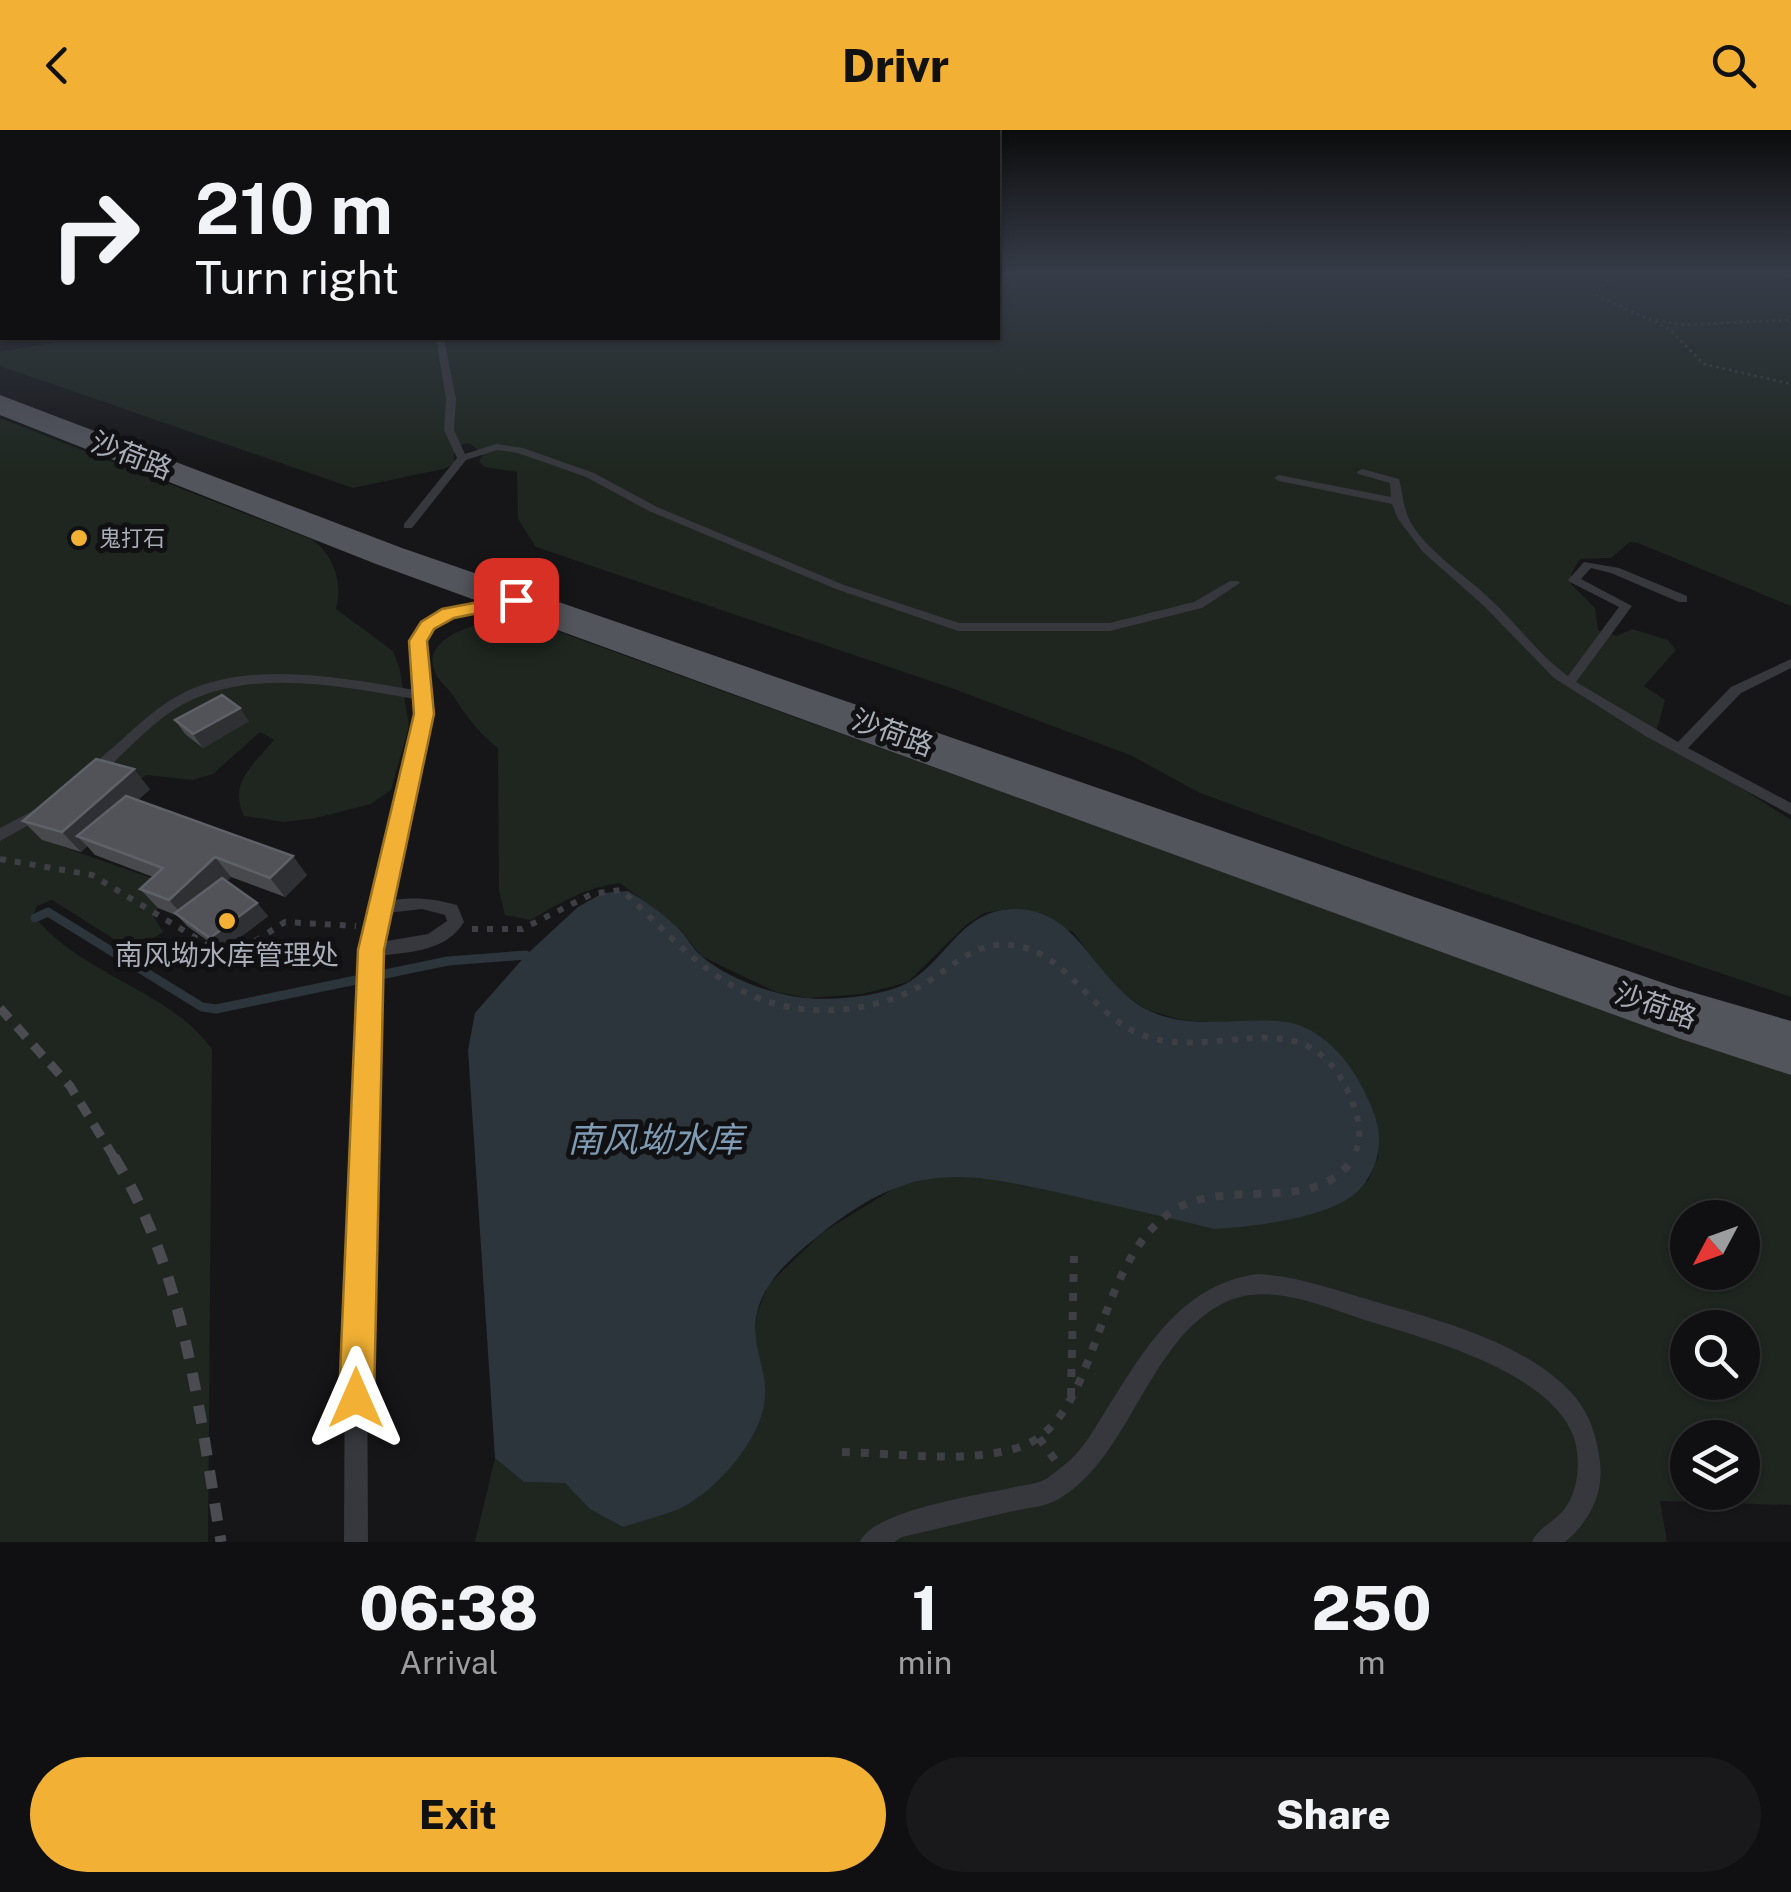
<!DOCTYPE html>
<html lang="en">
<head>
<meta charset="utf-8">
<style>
  :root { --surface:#101012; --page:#19191b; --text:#f1f3f6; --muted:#9c9d9f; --line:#303032; --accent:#f2b134 }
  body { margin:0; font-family:"Public Sans","Noto Sans SC",sans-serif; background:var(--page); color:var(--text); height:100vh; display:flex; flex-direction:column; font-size:38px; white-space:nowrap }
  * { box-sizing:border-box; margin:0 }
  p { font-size:32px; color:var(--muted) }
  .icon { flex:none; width:55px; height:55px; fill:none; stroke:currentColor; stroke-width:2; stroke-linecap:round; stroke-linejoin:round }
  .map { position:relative; height:1412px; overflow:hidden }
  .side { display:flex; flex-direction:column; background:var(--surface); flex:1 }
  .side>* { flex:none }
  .banner { position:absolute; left:0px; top:0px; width:1000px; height:210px; box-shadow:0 2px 8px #0004,0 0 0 2px var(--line); background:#101012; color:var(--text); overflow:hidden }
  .needle { width:65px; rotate:229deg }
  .fabs { position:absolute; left:1670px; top:1070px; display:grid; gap:20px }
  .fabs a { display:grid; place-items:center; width:90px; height:90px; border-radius:50%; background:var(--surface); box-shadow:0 2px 8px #0004,0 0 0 2px var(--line); font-size:50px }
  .pin { position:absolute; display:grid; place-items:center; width:85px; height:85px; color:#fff; margin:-42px; border-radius:20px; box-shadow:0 5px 15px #0006 }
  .me { position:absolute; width:110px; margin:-55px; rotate:0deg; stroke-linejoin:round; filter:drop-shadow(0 0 8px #0008) }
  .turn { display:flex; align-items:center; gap:35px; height:210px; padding:0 30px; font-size:45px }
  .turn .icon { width:130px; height:130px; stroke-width:2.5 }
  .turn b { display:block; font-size:70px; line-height:85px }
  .eta { display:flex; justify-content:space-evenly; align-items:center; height:170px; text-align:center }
  .eta b { font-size:60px; font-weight:800; line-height:70px }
  .button { display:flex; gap:20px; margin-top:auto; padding:20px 30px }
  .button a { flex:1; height:115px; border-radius:60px; background:var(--accent); color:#111; font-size:40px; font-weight:800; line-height:115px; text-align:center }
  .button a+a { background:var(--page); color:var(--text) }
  header { display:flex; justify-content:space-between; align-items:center; height:130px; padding:0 30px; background:var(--accent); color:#111; font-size:45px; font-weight:800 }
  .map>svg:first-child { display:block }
  .green { fill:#1e261f; fill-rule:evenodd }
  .water { fill:#2c353c }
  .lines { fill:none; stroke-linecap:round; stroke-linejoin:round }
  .stream { stroke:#2c353c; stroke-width:9 }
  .path-far2 { stroke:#3d3f44; stroke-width:2.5; stroke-dasharray:2.5 4; stroke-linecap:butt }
  .path-far1 { stroke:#3d3f44; stroke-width:6; stroke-dasharray:6 9; stroke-linecap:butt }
  .path { stroke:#3d3f44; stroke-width:8; stroke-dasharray:8 11; stroke-linecap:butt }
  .service { fill:#37383d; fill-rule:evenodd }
  .primary { fill:#53555c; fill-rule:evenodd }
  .rail-far1 { stroke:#4a4c52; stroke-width:9; stroke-dasharray:14 11; stroke-linecap:butt }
  .rail { stroke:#4a4c52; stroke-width:11; stroke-dasharray:18 15; stroke-linecap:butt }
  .wall { fill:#47494d }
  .shaded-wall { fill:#2f3033 }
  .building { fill:#525359; stroke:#5f6168; stroke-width:2.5 }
  .route { fill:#f2b134; stroke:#9d7322; stroke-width:2.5 }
  .poi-dot { fill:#f2b134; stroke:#111113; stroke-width:4 }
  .labels { text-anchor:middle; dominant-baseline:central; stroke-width:10; stroke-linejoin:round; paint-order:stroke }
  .far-poi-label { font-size:22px; fill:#a8adb8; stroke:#111113; text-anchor:start }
  .street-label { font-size:28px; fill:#a8adb8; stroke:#111113 }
  .poi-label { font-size:28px; fill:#a8adb8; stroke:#111113 }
  .near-water-label { font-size:35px; font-style:italic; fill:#7f9bb3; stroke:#111113 }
</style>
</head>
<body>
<header><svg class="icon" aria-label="back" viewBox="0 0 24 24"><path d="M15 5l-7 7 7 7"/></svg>Drivr<svg class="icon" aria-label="search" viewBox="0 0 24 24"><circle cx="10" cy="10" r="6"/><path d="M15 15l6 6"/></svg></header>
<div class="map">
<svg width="1791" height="1412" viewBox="0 0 1791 1412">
  <rect width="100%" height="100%" fill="#161618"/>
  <!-- green -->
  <path class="green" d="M998,144H1791V476L1638,413L1630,412L1611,428L1580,429L1571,444V454L1595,478L1598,500L1617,506L1632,499L1668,510L1676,520L1644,556L1665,570L1656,603L1791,690V867L1376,727L1200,663L1130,625L954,559L536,417L518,389L517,342L485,337L479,332L483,324L469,313L454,316V334L443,339L353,358L0,236V222L78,208H998Z
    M0,288L313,410C334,426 343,453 336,479L393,521L400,540L409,596L391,660L371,674L316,688L284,692L244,686C228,653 253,635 274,610L260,602L213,644L192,650L147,645L43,710L180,758L152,784L163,802L133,821L52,770L37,776L33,785C82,846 168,859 212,919L208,1412H0Z
    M518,487L1317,776L1791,942V1375L1660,1371L1667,1412H475L495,1328L524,1352L565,1353L591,1379L683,1377L714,1353L752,1307L765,1266L754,1218L757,1183L769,1154L823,1102L898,1056L934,1047L980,1045L1135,1079L1368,1051L1378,1027L1377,991L1280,891L1230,894L1182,890L1148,880L1118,861L1073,802L1008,779L984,783L966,795L908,852L862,864L808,868L776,862L701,826L680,799L620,753C587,757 559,773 531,790L505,785L499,761L498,618C477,602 466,585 452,564C448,558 440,552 437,546C413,504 493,489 518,487ZM1688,1088H1742V1142H1688ZM1688,1198H1742V1252H1688ZM1688,1308H1742V1362H1688Z"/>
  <!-- water -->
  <path class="water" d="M628,761C646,772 662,783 677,797C686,805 692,818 701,826C727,848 772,865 806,868C834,871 885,866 909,852C948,828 961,782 1011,779C1078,776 1093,849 1144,878C1186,901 1233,888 1278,891C1327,894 1360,943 1375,986C1384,1012 1378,1042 1357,1062C1329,1088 1253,1097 1214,1099C1167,1087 1120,1077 1073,1066C962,1041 912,1029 817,1107C792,1127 764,1151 757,1183C750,1214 767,1238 765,1266C764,1307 716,1361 681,1378C663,1386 641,1391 623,1397L590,1379L565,1353L524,1352L495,1328L468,920L475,883L526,825L578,777L603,763Z"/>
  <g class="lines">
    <!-- stream -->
    <path class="stream" d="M35,788L48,782L202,877L216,879L448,831L526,825"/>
    <!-- path-far2 -->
    <path class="path-far2" d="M1612,144L1596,165L1668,198L1704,234L1791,254
      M1656,190L1684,195L1791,190"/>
    <!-- path-far1 -->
    <path class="path-far1" d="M0,729L92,745L229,828L285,792L356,796
      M472,799H522L592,764L621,760C674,807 712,860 785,876C830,886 884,878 924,854C947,841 968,818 997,815C1063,810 1086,882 1140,904C1215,936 1309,860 1352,971C1360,990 1363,1011 1352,1029"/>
    <!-- path -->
    <path class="path" d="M1071,1266L1074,1126
      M1039,1308L1055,1330
      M842,1322C899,1323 962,1334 1017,1318C1101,1293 1091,1137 1171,1082C1224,1045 1317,1088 1354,1027"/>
    <!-- service -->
    <path class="service" d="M436,208H444L456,269L454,300L465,324L496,314L523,318L594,343L657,377L844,455L959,493H1110L1194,472L1230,451H1238L1240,453L1202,478L1110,501H958L836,459L649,381L586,347L518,323L497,320L466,330L412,398H404V394L457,328L444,300L446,269Z
      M1362,339L1399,349C1403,364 1403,379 1411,393C1430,424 1464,444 1490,469C1517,494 1538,524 1568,546L1619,477L1570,452L1568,450L1584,432L1619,438L1687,466V472H1679L1611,443L1591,438L1581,449L1632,476L1576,552L1678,612L1731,557L1791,529V538L1741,563L1688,618L1791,673V685L1647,607L1554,548L1484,476L1423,422L1398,389L1392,374L1279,351L1274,348L1279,345L1391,367L1390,353L1358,344L1357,342Z
      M507,468L511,469V475L445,489L427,504L422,522L431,584L390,770C416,767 432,768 457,775L464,792C447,821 410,822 379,826L367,1197L368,1412H344L345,1197L363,820L417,584L415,569C338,556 242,535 172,581C144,600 121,627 96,649H86L84,645C93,633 106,624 118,613C139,594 159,575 185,562C251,530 345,548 414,560C413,548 409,533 410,520C415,476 473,476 507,468ZM422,779L445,785L447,791L428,804L381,812L387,783Z
      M40,677L45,678L47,682L45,686L0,711V698Z
      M1258,1144C1297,1146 1332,1159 1370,1170C1436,1190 1529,1212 1576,1268C1591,1287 1597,1308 1600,1332C1604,1364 1589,1392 1565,1412H1532C1537,1400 1548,1395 1558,1386C1578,1368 1582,1333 1574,1308C1552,1242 1427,1209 1368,1191C1327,1178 1272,1152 1228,1171C1147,1207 1132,1328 1057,1370C1044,1377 1027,1378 1013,1381C976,1390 939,1398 902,1407L894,1412H860C873,1380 980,1365 1015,1357C1024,1355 1036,1354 1044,1350C1051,1347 1057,1340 1063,1336C1082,1322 1092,1302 1105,1282C1143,1222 1180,1154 1258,1144Z"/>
    <!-- primary -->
    <path class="primary" d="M0,265L402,418L1678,858L1791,891V945L1678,908L376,434L0,285Z"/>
    <!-- rail-far1 -->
    <path class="rail-far1" d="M0,878L70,956L115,1029"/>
    <!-- rail -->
    <path class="rail" d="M114,1027C185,1142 199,1281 221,1412"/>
  </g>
  <!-- wall -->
  <path class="wall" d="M175,590L249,591L203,618L185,604Z
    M150,659L138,670L307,745L285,767L231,747L226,751L257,773L268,786L222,821L187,796L178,786L158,778L140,759L153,747L95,725L87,716L81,722L42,710L23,691Z"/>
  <!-- shaded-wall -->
  <path class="shaded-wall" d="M240,578L249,591L203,618L193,604Z
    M134,639L150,659L92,712L77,706L87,716L81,722L62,702Z
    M293,726L307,745L285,767L270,748Z
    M215,727L231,747L186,789L169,770Z
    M257,773L268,786L222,821L210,808Z"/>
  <!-- building -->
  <path class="building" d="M222,565L240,578L193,604L175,590Z
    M96,629L134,639L62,702L23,691Z
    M126,666L293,726L270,748L215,727L169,770L140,759L163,738L77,706Z
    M222,748L257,773L210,808L175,783Z"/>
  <!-- sky -->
  <linearGradient id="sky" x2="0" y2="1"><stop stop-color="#0c0c0d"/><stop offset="0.42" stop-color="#363c48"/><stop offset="1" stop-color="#363c48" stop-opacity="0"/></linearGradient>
  <rect width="1791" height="342" fill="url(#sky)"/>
  <!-- route -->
  <path class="route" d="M516,465L526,470L523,474L454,488L434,499L427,511L434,584L384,820L374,1268L369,1281L356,1286L344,1281L339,1268L358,820L414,584L409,511L421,492L442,479Z"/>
  <!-- markers -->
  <g class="poi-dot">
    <circle cx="79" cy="408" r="10"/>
    <circle cx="227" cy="791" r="10"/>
  </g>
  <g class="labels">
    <!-- far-poi labels -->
    <g class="far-poi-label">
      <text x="99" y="408">鬼打石</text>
    </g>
    <!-- street labels -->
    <g class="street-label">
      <text transform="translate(132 325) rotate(21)">沙荷路</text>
      <text transform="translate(893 602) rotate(20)">沙荷路</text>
      <text transform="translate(1656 875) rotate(19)">沙荷路</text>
    </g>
    <!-- poi labels -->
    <g class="poi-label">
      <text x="227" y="824">南风坳水库管理处</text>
    </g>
    <!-- near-water labels -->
    <g class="near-water-label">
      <text x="655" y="1009">南风坳水库</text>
    </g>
  </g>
</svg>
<div class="fabs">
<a><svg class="needle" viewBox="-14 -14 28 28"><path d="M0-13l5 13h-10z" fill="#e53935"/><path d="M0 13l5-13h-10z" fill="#9c9d9f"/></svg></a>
<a><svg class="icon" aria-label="search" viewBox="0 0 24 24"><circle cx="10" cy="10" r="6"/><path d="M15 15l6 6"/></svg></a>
<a><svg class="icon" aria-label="layers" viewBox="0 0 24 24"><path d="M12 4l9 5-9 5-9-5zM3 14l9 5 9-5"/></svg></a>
</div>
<div class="pin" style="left:516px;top:470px;background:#d93025"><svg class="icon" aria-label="arrive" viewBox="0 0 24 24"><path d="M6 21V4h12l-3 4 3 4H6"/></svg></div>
<svg class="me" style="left:356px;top:1268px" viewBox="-20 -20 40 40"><path d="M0-17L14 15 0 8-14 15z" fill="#f2b134" stroke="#fff" stroke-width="4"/></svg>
<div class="banner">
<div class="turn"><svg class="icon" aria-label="right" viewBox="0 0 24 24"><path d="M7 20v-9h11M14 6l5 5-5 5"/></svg><div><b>210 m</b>Turn right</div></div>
</div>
</div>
<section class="side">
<div class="eta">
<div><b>06:38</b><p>Arrival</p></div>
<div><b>1</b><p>min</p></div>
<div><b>250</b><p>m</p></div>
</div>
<div class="button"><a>Exit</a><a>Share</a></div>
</section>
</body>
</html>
